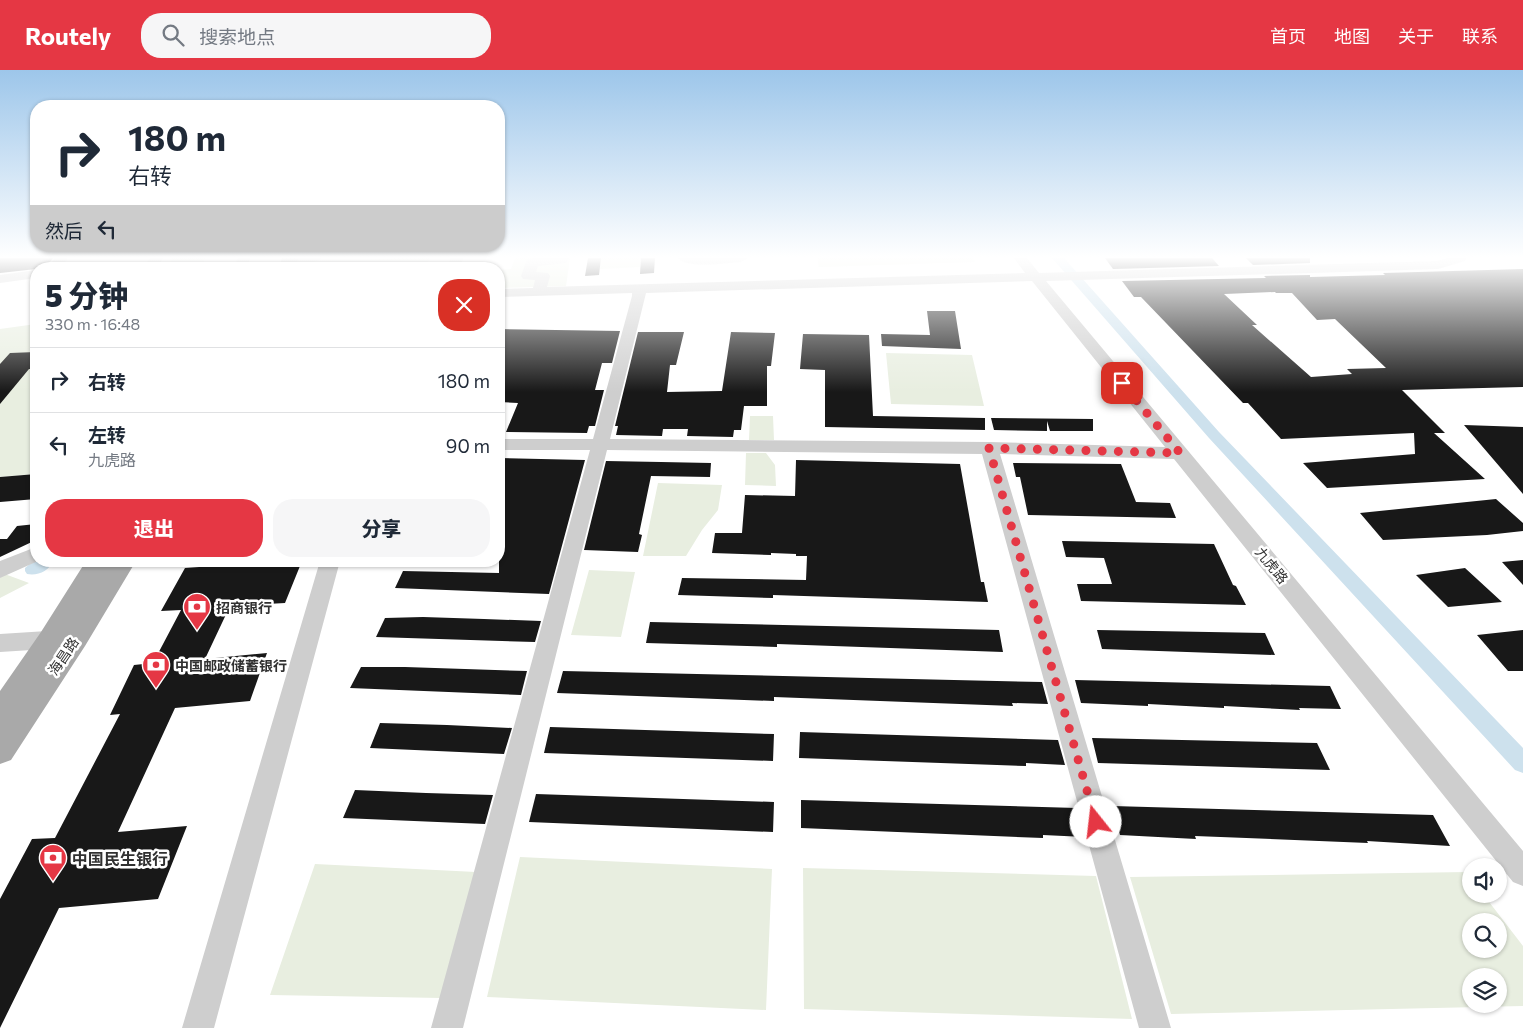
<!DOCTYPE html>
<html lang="zh">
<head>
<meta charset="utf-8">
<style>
  :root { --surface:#fff; --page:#f6f6f7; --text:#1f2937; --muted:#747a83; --line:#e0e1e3; --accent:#e53744 }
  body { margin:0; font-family:Commissioner,"Noto Sans SC",sans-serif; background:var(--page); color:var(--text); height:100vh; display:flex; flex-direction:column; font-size:19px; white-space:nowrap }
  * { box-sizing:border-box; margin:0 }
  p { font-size:16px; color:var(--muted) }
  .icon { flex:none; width:28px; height:28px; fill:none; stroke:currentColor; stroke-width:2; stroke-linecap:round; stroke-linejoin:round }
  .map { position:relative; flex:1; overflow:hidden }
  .sheet { position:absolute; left:30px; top:192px; width:475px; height:305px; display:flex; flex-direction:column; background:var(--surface); border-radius:20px; box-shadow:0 1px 4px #0004 }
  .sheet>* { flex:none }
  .hud { position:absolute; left:30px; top:30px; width:475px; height:152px; border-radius:20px; box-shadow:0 1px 4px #0004; background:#fff; color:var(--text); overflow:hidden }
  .fabs { position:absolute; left:1462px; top:788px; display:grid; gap:10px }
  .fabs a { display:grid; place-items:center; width:45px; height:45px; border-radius:50%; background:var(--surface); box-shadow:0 1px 4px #0004; font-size:25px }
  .pin { position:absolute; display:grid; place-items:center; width:42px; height:42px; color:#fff; margin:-21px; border-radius:10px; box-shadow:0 2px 8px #0006 }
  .me { position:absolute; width:55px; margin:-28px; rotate:344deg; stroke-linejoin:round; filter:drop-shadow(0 0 4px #0008) }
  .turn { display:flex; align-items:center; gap:18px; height:105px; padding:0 15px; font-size:22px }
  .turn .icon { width:65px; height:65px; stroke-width:2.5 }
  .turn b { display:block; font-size:35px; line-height:42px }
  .then { display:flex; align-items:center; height:48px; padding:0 15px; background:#0003; gap:10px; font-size:19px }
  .round { display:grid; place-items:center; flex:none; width:52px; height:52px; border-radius:20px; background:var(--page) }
  .summary { display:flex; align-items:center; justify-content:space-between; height:85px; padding:0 15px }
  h1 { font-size:30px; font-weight:800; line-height:38px }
  .action { display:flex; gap:10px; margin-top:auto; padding:10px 15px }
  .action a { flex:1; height:58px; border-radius:20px; background:var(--accent); color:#fff; font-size:20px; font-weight:800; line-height:58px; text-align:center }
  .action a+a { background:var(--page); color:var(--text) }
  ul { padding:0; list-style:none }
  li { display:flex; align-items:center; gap:15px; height:65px; padding:0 15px; border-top:1px solid var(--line) }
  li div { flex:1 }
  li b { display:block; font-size:19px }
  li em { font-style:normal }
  header { display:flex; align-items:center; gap:30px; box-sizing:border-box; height:70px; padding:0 25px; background:var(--accent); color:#fff }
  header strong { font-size:24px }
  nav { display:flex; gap:28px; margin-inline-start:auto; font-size:18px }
  .search { width:350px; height:45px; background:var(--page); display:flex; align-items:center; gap:12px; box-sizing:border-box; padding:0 18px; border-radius:20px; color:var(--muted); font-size:19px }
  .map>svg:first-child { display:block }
  .green { fill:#e8eee0; fill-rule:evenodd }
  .water { fill:#cde1ed }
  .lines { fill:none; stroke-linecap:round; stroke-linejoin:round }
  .canal { fill:#cde1ed; fill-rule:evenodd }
  .building { fill:#181818; fill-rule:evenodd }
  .minor { fill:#cecece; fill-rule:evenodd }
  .major { fill:#a9a9a9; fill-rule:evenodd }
  .route { stroke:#e53744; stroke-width:9; stroke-dasharray:0 16.2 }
  .labels { text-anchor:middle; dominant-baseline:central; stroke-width:5; stroke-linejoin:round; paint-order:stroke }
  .street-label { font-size:14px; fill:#313131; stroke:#fff }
  .poi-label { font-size:14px; font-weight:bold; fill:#313131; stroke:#fff; text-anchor:start }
  .near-poi-label { font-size:16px; font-weight:bold; fill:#313131; stroke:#fff; text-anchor:start }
</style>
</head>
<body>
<header>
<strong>Routely</strong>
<div class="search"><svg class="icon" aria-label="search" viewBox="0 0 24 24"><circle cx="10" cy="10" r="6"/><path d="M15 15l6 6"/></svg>搜索地点</div>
<nav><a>首页</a><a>地图</a><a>关于</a><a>联系</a></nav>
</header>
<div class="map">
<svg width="1523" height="958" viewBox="0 0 1523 958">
  <rect width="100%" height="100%" fill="#fff"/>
  <!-- green -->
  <path class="green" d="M172,188H205L201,199H167Z
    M430,188L425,197L422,199H298L297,191Z
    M515,188H570L566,216L499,218V200L511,199Z
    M601,188H641L640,197L600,199Z
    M817,188H973L975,192L819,197Z
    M36,254V404L0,407V259Z
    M886,283L972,285L984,336L891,334Z
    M750,346H773L774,370H749Z
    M746,383H766L775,395L776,416L745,415Z
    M658,413L722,415L718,440L702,460L686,486H643Z
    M589,500L635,502L621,567L571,565Z
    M2,503L29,513L0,528V508Z
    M520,787L772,799L766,940L487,927Z
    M315,794L476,802L441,928L270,925Z
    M803,798L1096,806L1132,949L804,939Z
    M1467,802L1471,808V824H1483L1523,876V936L1171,944L1130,807ZM1471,851H1499V879H1471ZM1471,906H1499V934H1471Z"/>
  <!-- water -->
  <path class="water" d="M36,489V491H53C49,501 38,506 27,504L25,501V498Z"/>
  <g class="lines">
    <!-- canal -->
    <path class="canal" d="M1052,188H1064L1219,362L1523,678V703L1515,700L1209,368Z"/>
  </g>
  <!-- building -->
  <path class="building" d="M0,188H53L45,198L0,203Z
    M588,188H601L599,205L585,206Z
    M641,188H655L654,203L640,204Z
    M1105,188H1212L1219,196L1113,199Z
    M1246,188H1310V193L1253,195Z
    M1523,199V317L1402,320L1445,363H1434L1485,409L1327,418L1303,393L1415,384L1414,363L1281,369L1248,333H1243L1141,227H1134L1122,211L1266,208L1264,206L1310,205V207L1385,205L1383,203ZM1275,222L1276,223H1292L1317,250L1335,249L1386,298L1347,299L1352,304L1311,307L1252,255H1257L1224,224Z
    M927,241H955L961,279L882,276L881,264L930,265Z
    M499,259L620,261L612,293H602L595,320H604L595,356H589L587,363L506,362L518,333L499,332Z
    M638,262H684L676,295H670L667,322L722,321L731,262L775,263L771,296H767V336H744L741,360H734L733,367L687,366L688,359H663L662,366L616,365L618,356H615Z
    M803,264L869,265L873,346L985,348V360L825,357V300L800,299Z
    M36,282V299H29L0,334V294L10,283Z
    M991,348L1093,349V361H1050L1047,351V361L994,360Z
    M1464,355L1523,357V424Z
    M499,388L585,390L549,524L395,518L403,501L499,503Z
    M796,390L960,394L981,512H984L988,532L773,525V528L678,525L682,508L806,510L807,486H796V484L771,483V485L712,483L715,463H742L745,425L795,426Z
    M606,391L661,392L711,393L710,407L651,406L639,464L642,465L638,482L584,480Z
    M1013,393L1121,394L1136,432L1170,433L1176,448L1028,445L1020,407H1016Z
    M36,404V429L0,432V407Z
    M1496,429L1523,453V461L1487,465L1383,470L1360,443Z
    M36,454V470L0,487V469H7L17,456Z
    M1062,471L1214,474L1233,515L1236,516L1246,535L1081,531L1077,514H1112L1104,488L1066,487Z
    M1523,490V515L1502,492Z
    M284,491H302L285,533L230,536L205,589L267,583L250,631L175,638L118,762L187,756L158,829L59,838L0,958V829L32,769L55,768L120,644L110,645L134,595L153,593L181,540L161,541L185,498Z
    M1465,498L1502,532L1448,537L1416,505Z
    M423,547L484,549L541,551L535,572L376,567L385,548Z
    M650,552L999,560L1003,582L777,574V577L646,573Z
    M1097,560L1265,563L1275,585L1102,579Z
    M1523,560V601H1508L1477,565Z
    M361,597H405L527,601L521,625L350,618Z
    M563,601L1042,612L1048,634L1012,633L1013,636L774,627V631L557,623Z
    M1075,610L1330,616L1341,639L1299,638L1300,640L1224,636V638L1148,634V636L1081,633Z
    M380,653L447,655L512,658L504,684L370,678Z
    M550,657L774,664L773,691L544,683Z
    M800,662L1058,670L1065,695L1026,693V696L799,688Z
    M1092,668L1317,673L1330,700L1098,693Z
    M355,720L426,723L493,725L485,754L343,748Z
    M536,724L774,732L773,762L529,752Z
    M801,730L1077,738L1085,767L1043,765V768L801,758Z
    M1112,736L1433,745L1450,776L1367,771L1368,773L1195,766L1196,769L1120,765Z"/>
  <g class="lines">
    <!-- minor -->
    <path class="minor" d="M55,188H68L61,199H47Z
      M150,188H163L157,199H143Z
      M238,188H250L247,199H233Z
      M284,188H322C315,195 294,194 285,192Z
      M451,188H463L460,199H446Z
      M535,188H569L566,193L538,196L536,202L548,203L550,206L547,217L1025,203L1014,188H1027L1039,203L1437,191L1447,188H1466L1465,191L1438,199L1046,211L1523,781V816L1513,812L1174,389L1000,384L1171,958H1139L982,384L607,380L463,958H431L590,380H499V369H593L632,226V223L499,227V219L533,218L535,210L523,209L521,206L527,189ZM1032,211L1165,377L989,372L610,369L646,223Z
      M678,188H748L741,192C727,193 687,199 678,188Z
      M36,200V208L0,213V205Z
      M36,477V491H38L0,508V491Z
      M320,491H340L214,958H182Z
      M63,560L71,563L74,569L71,575L63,578L0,582V564Z"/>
    <!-- major -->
    <path class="major" d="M282,188H298L296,199H279Z
      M86,491H136L85,576L11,690L0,694V621L41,562Z"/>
  </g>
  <!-- sky -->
  <linearGradient id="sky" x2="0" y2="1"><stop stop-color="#9dc6ea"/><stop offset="0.58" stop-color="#fff"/><stop offset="1" stop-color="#fff" stop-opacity="0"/></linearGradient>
  <rect width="1523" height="322" fill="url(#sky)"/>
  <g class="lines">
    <!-- route -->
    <path class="route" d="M1096,752L989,378L1180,383L1122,313"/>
  </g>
  <!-- icons -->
  <defs>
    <symbol id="bank-pin" viewBox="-11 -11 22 30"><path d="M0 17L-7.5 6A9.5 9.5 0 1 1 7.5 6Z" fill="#e53744" stroke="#fff"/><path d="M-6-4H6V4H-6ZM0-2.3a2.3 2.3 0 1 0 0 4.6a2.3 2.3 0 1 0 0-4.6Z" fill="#fff"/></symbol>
  </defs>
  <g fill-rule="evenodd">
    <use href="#bank-pin" x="181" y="521" width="32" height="43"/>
    <use href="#bank-pin" x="140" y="579" width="32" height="43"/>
    <use href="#bank-pin" x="37" y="772" width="32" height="43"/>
  </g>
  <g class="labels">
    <!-- street labels -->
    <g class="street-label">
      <text transform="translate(1272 495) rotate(51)">九虎路</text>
      <text transform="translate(63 586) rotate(-56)">海昌路</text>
    </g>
    <!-- poi labels -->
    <g class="poi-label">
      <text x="216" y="537">招商银行</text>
      <text x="175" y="595">中国邮政储蓄银行</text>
    </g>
    <!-- near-poi labels -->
    <g class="near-poi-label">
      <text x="72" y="788">中国民生银行</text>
    </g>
  </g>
</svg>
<div class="fabs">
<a><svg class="icon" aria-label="sound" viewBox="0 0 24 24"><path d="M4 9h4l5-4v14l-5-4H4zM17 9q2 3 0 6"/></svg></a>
<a><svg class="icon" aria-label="search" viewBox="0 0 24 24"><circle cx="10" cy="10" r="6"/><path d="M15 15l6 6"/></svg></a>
<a><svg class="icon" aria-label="layers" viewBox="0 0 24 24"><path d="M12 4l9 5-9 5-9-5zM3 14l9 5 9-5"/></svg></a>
</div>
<div class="pin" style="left:1122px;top:313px;background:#d93025"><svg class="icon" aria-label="arrive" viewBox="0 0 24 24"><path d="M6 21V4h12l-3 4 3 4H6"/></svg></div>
<svg class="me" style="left:1096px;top:752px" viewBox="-20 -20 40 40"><circle r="19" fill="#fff"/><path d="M0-13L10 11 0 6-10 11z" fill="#e53744"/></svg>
<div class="hud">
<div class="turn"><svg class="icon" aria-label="right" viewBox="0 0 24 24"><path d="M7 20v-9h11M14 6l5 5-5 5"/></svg><div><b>180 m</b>右转</div></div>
<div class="then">然后<svg class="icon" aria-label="left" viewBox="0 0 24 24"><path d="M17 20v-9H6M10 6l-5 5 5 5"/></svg></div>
</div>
<section class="sheet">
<div class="summary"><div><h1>5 分钟</h1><p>330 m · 16:48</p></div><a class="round" style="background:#d93025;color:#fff"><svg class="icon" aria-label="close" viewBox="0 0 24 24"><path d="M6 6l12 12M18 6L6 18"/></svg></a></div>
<ul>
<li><svg class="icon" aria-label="right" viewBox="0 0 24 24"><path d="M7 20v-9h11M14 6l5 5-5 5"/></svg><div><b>右转</b></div><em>180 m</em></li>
<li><svg class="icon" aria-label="left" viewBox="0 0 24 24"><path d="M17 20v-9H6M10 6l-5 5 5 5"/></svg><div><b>左转</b><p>九虎路</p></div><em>90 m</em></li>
</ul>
<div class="action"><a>退出</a><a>分享</a></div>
</section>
</div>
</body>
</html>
